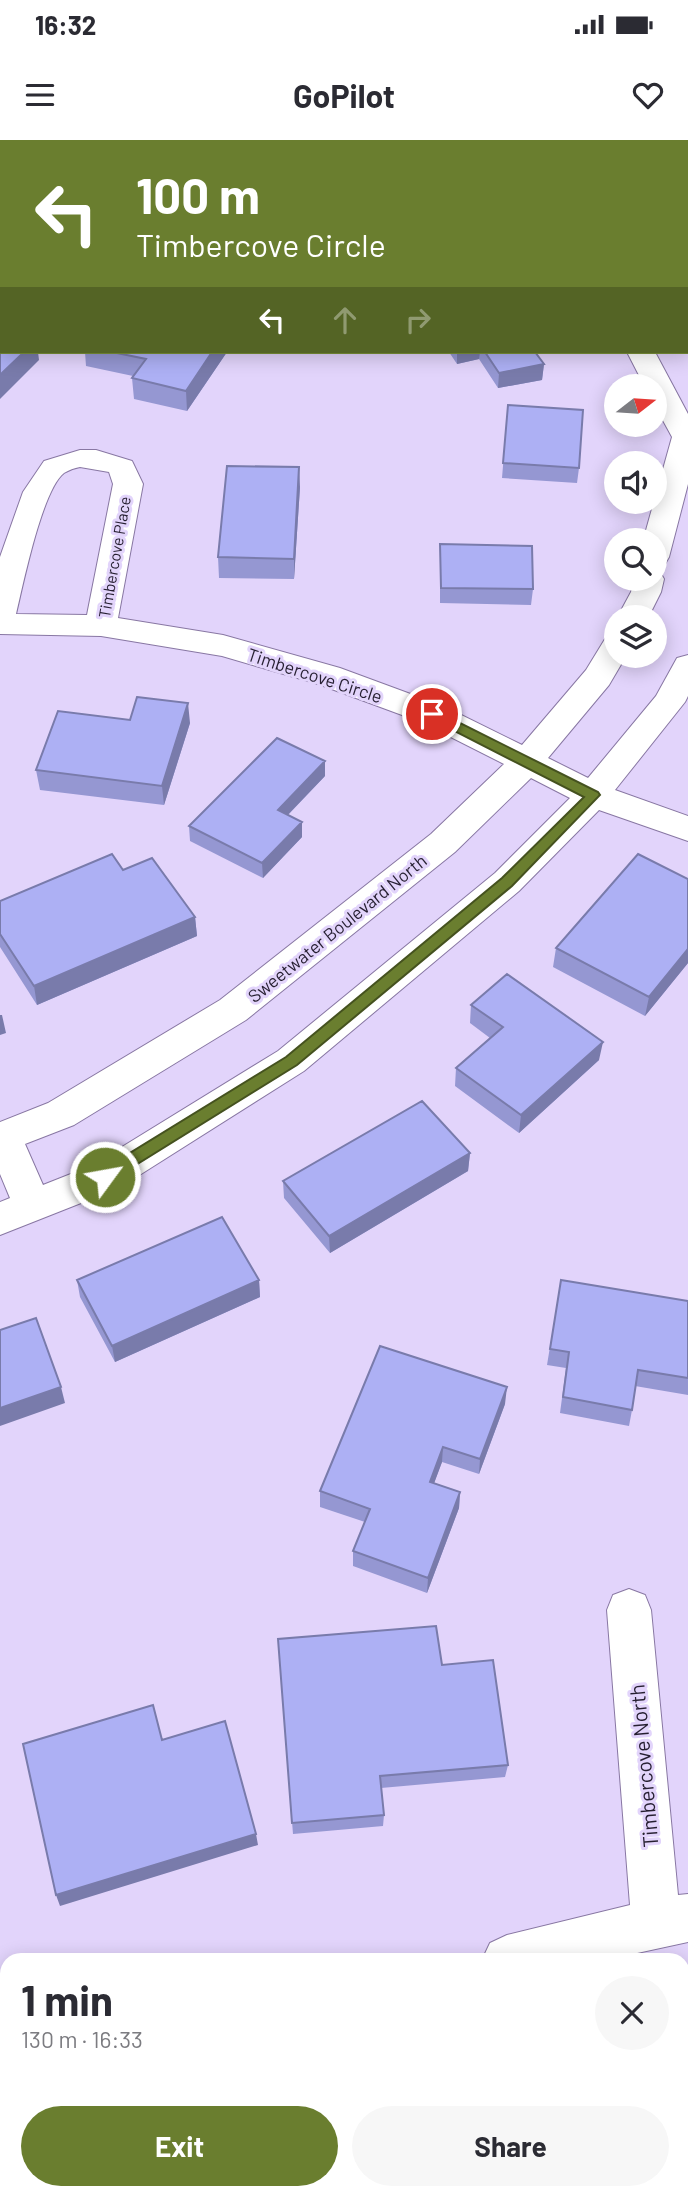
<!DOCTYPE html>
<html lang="en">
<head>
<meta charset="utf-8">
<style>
  :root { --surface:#fff; --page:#f7f7f7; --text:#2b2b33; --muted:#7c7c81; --accent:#6a7e2f }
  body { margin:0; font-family:Barlow,sans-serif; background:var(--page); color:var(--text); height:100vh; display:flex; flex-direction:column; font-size:26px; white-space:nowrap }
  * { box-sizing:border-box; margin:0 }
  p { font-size:23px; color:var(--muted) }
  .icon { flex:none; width:38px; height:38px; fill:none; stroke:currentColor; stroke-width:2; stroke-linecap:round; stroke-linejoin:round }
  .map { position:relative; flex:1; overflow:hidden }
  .panel { position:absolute; left:0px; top:1813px; width:690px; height:247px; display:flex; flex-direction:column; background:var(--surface); border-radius:21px 21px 0 0; box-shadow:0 4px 18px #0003 }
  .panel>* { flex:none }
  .hud { position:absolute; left:0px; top:0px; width:690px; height:214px; box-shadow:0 4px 18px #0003; background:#6a7e2f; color:#fff; overflow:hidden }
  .needle { width:46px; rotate:73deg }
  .buttons { position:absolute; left:604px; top:234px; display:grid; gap:14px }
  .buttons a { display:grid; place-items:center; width:63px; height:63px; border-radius:50%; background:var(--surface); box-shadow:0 4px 18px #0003; font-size:35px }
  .pin { position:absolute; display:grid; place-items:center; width:60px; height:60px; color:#fff; margin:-30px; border:4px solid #fff; border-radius:50%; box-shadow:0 2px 7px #0007 }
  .me { position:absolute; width:77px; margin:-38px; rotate:58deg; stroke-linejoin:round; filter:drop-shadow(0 0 5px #0008) }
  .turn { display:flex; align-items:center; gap:24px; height:147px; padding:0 21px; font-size:32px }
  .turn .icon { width:91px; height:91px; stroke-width:2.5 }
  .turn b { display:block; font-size:49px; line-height:60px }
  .lanes { display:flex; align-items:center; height:66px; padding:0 21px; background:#0003; justify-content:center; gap:35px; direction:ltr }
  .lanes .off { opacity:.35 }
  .round { display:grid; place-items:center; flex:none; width:74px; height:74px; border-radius:37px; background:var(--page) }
  .summary { display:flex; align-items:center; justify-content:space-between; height:119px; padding:0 21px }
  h1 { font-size:42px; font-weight:700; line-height:52px }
  .button { display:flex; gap:14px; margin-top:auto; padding:14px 21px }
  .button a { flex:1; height:80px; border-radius:42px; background:var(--accent); color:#fff; font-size:28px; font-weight:700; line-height:80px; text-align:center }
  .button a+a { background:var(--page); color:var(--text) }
  .status { display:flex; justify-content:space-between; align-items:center; height:49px; padding:0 35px; background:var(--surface); direction:ltr }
  .status svg { height:19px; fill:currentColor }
  header { display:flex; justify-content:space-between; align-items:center; height:91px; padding:0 21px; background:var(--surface); font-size:32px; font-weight:700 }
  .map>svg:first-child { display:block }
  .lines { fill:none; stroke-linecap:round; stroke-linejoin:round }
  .street-casing { stroke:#8877a3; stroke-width:2 }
  .street { fill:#fff; fill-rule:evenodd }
  .wall { fill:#9597d2 }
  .shaded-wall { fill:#797bab }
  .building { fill:#adb0f4; stroke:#797bab; stroke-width:2 }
  .route { fill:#6a7e2f; stroke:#45521f; stroke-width:2 }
  .labels { text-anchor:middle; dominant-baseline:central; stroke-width:6; stroke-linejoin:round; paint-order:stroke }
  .far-street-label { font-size:16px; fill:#261f31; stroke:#e2d4fb }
  .street-label { font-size:18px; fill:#261f31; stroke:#e2d4fb }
  .near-street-label { font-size:21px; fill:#261f31; stroke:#e2d4fb }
</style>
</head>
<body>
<div class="status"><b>16:32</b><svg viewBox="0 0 49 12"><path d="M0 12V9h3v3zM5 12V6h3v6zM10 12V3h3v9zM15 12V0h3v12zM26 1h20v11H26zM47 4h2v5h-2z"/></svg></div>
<header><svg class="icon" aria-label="menu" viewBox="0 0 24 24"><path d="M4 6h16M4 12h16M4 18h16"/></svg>GoPilot<svg class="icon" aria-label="heart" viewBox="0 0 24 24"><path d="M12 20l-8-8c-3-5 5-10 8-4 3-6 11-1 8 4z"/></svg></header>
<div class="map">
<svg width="688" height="2059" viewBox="0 0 688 2059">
  <rect width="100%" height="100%" fill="#e2d4fb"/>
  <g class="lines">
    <defs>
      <path id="street" d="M478,0H502L503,2H479Z
        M546,0H570L571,2H547Z
        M627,212H655L688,274V344L669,417L665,424L654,427V401H643L672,297L654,264V247H645Z
        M80,310H96L132,321L143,344L118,478L223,495L340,528L443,566L522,605L586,530L605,499L616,495V516H626L609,545L548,618L588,638L656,556L677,518L688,515V556L685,562L615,650L688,676V701L599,670L519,751L304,931L119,1048L0,1095V1062L10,1058L0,1034V982L48,963L220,860L431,694L504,624L421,582L318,544L222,516L101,496L0,494V417L23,352L44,321ZM80,327L109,332L113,344L87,475L16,474C23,445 42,350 64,333C69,330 74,328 80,327ZM531,638L570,658L495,733L278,911L91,1026L43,1045L25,1004L74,985L246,880L455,712Z
        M654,431L660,432L664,439L661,452L648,478H617L631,452L634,439H654Z
        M629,1449L645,1455L651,1470L678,1755L688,1754V1802L605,1820H482L490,1803L507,1795L630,1765L607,1470L613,1455Z
        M7,1953V2005L0,2008V1956Z"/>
    </defs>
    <!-- street casing -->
    <use href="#street" class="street-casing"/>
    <!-- street -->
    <use href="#street" class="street"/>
  </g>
  <!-- wall -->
  <path class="wall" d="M328,0H422L423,2H328Z
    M85,212H227L187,271L134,259L132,238L133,236L86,226Z
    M449,212H535L544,224L542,240L498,248L479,219L457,224Z
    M508,265L579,328L577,343L502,338Z
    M300,347L294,439L219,438L218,417Z
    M440,404L533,449L531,465L440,463Z
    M130,580L190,583L164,665L40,650L36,630Z
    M325,636L288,675L302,682V697L263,738L190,701L189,686Z
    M123,730L195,777L197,796L37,865L0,807V761Z
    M688,739V823L645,876L553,827L556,808Z
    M471,865L599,920L519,993L455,946L456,928L490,898L470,883Z
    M470,1013L468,1031L330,1113L284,1058L283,1041Z
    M77,1140H259L260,1157L115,1222L80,1157Z
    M561,1140L688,1161V1255L635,1246L632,1270L629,1286L560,1273L566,1228L547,1225Z
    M505,1264L479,1334L442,1322L434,1343L460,1352L459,1368L427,1453L353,1426V1411L365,1382L320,1367V1351Z
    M278,1499L442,1525L508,1625L505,1637L381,1648L384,1675L383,1686L293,1694Z
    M487,2053H664L666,2059H489Z"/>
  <!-- shaded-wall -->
  <path class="shaded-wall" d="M2,27V48H0V28Z
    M24,212H38L39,220L0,259V235Z
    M212,212H227L187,271L186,251Z
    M457,212H480L479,219L457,224Z
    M544,224L542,240L498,248L499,233Z
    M299,327L300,347L294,439V419Z
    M188,563L190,583L164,665L162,646Z
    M325,621V636L278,685V670Z
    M302,682V697L263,738L262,723Z
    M195,777L197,796L37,865L34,846Z
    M688,809V823L645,876L649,857Z
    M0,875H2L6,893L0,895Z
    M603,902L599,920L519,993L521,975Z
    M470,1013L468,1031L330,1113L329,1096Z
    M259,1140L260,1157L115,1222L112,1206Z
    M61,1247L65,1263L0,1286V1268Z
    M507,1247L505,1264L479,1334L480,1319Z
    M443,1307L442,1322L429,1357L430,1342Z
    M460,1352L459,1368L427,1453L428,1438Z
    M256,1694L258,1705L60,1766L56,1755Z"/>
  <!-- building -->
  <path class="building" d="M0,0L2,2V27L0,28Z
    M271,0H293L294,2H260Z
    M337,0H422L423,2H338Z
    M641,0H688V44V2H642Z
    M0,188L2,189V212H24L0,235Z
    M112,212H212L186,251L132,238L146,219Z
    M485,212H535L544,224L499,233Z
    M508,265L583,270L579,328L503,323Z
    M227,326L299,327L294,419L218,417Z
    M440,404L532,406L533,449L441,448Z
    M137,557L188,563L162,646L36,630L58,571L130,580Z
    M277,598L325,621L278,670L302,682L262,723L189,686Z
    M112,714L123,730L152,718L195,777L34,846L0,794V761Z
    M638,714L688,739V809L649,857L556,808Z
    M507,834L603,902L521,975L456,928L503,887L471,865Z
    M422,961L470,1013L329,1096L283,1041Z
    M222,1077L259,1140L112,1206L77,1140Z
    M561,1140L688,1161V1238L638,1230L632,1270L563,1257L569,1212L550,1209Z
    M36,1178L61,1247L0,1268V1190Z
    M380,1206L507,1247L480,1319L443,1307L430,1342L460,1352L428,1438L353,1411L370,1369L320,1351Z
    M436,1486L442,1525L493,1520L508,1625L380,1636L384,1675L292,1683L278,1499Z
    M153,1565L162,1600L225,1581L256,1694L56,1755L23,1604Z
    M491,2053H664L666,2059H493Z"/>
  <!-- route -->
  <path class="route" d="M432,569L598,652L600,655L512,746L297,925L110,1041H99L97,1037L99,1032L286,917L502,738L584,657L427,577V571Z"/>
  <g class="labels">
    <!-- far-street labels -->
    <g class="far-street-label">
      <text transform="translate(114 417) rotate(-80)">Timbercove Place</text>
    </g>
    <!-- street labels -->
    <g class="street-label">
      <text transform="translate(315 535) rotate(18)">Timbercove Circle</text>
      <text transform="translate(337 788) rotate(-39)">Sweetwater Boulevard North</text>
    </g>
    <!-- near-street labels -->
    <g class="near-street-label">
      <text transform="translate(643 1626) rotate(-95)">Timbercove North</text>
    </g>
  </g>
</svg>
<div class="buttons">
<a><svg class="needle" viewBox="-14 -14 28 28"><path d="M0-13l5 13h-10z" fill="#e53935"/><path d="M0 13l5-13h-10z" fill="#7c7c81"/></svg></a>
<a><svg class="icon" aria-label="sound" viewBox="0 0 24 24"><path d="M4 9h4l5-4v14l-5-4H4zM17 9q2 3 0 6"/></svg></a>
<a><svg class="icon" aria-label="search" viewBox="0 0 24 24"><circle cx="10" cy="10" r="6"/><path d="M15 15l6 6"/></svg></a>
<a><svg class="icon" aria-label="layers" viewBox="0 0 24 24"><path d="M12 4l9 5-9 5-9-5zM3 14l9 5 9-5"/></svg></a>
</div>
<div class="pin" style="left:432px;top:574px;background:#d93025"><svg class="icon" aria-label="arrive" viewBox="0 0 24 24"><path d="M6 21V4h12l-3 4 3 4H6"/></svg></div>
<svg class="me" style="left:105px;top:1037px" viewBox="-20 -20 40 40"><circle r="17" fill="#6a7e2f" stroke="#fff" stroke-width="3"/><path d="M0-11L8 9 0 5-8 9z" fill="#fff"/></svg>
<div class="hud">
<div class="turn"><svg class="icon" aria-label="left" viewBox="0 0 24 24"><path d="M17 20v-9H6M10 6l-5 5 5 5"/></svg><div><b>100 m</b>Timbercove Circle</div></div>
<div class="lanes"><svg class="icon" aria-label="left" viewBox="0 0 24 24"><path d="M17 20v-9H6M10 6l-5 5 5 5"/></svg><svg class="icon off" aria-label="ahead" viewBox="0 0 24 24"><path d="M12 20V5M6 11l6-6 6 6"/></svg><svg class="icon off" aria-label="right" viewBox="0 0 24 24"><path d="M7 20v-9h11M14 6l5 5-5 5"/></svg></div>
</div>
<section class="panel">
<div class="summary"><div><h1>1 min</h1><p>130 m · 16:33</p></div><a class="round"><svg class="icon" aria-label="close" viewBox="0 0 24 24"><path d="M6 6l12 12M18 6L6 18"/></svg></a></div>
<div class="button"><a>Exit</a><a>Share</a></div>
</section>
</div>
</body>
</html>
